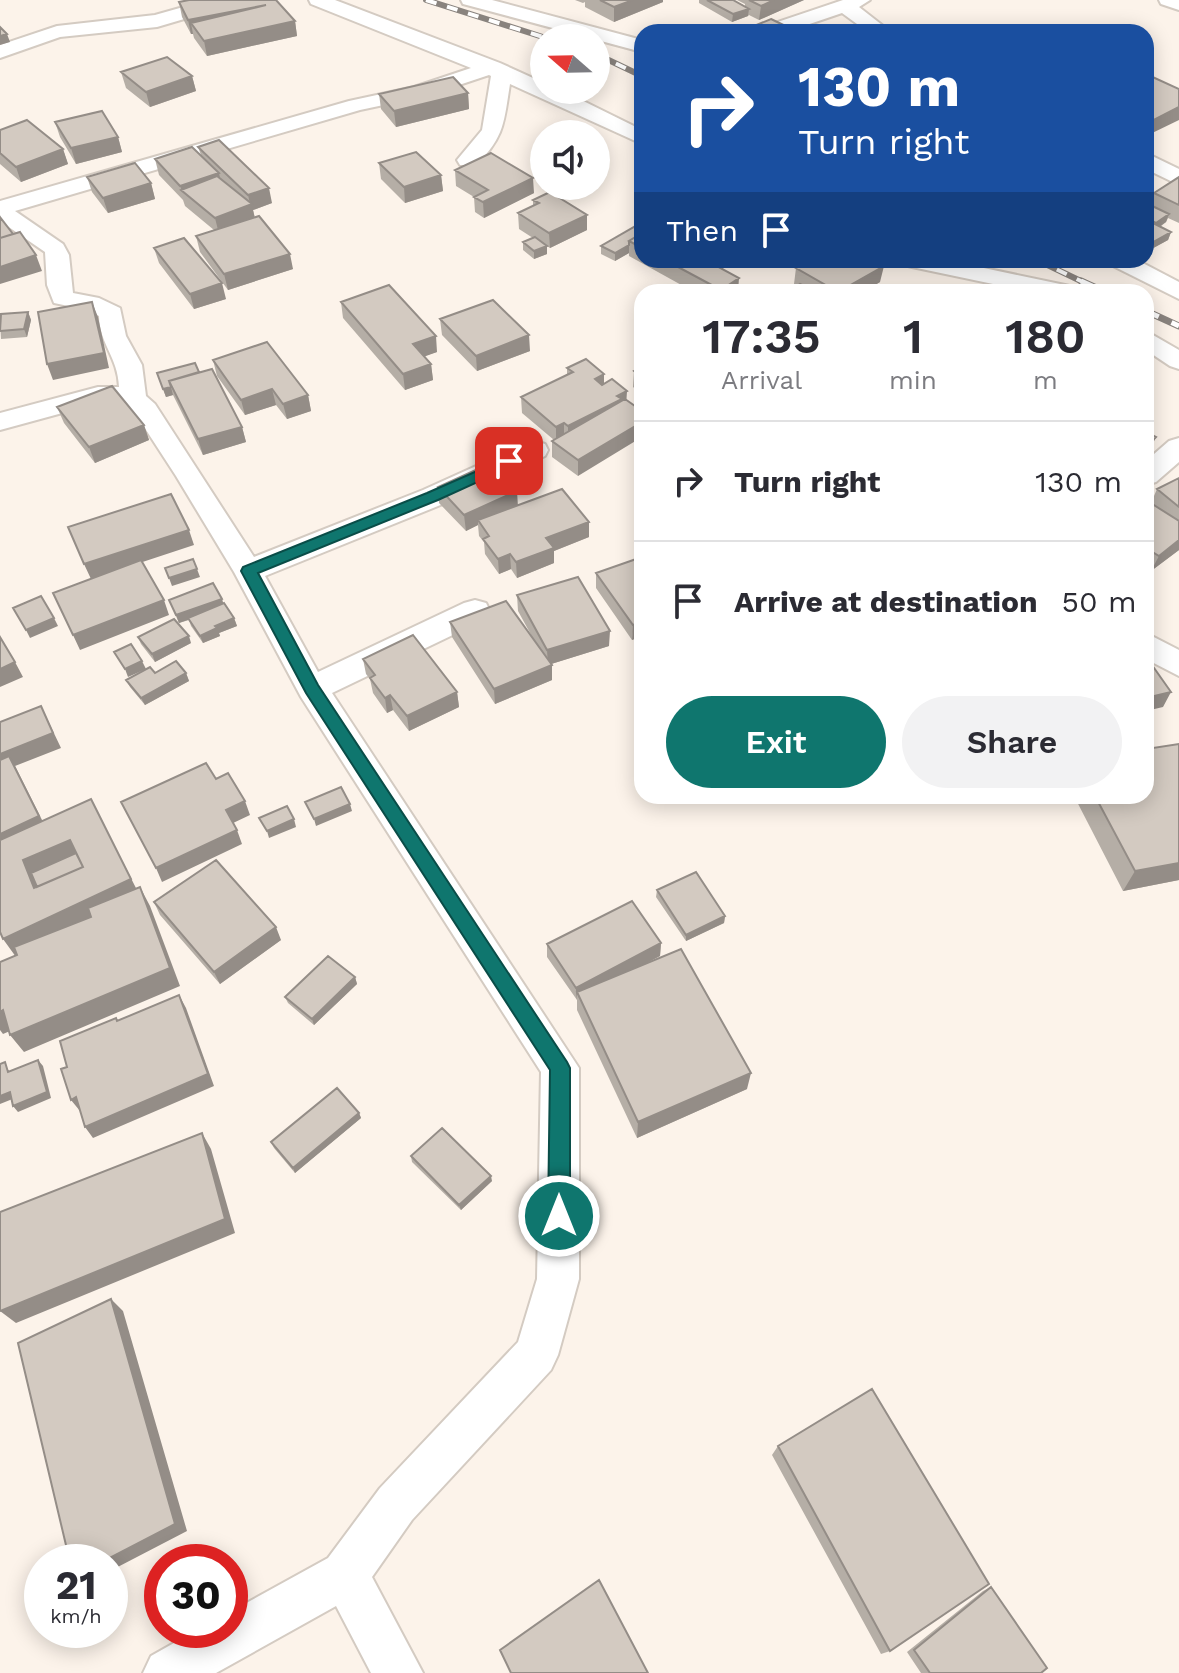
<!DOCTYPE html>
<html lang="en">
<head>
<meta charset="utf-8">
<style>
  :root { --surface:#fff; --page:#f2f2f3; --text:#2b2b33; --muted:#7c7c81; --line:#e1e1e2; --accent:#0f766e }
  body { margin:0; font-family:"Work Sans",sans-serif; background:var(--page); color:var(--text); height:100vh; display:flex; flex-direction:column; font-size:30px; white-space:nowrap }
  * { box-sizing:border-box; margin:0 }
  p { font-size:26px; color:var(--muted) }
  .icon { flex:none; width:44px; height:44px; fill:none; stroke:currentColor; stroke-width:2; stroke-linecap:round; stroke-linejoin:round }
  .map { position:relative; flex:1; overflow:hidden }
  .side { position:absolute; left:634px; top:284px; width:520px; height:520px; display:flex; flex-direction:column; background:var(--surface); border-radius:24px; box-shadow:0 4px 20px #0003 }
  .side>* { flex:none }
  .top-card { position:absolute; left:634px; top:24px; width:520px; height:244px; border-radius:24px; box-shadow:0 4px 20px #0003; background:#1a4fa0; color:#fff; overflow:hidden }
  .needle { width:52px; rotate:290deg }
  .fabs { position:absolute; left:530px; top:24px; display:grid; gap:16px }
  .fabs a { display:grid; place-items:center; width:80px; height:80px; border-radius:50%; background:var(--surface); box-shadow:0 4px 20px #0003; font-size:40px }
  .speed { position:absolute; left:24px; top:1544px; display:flex; gap:16px; font-size:40px; font-weight:700; text-align:center }
  .speed>* { display:grid; place-content:center; width:104px; height:104px; border-radius:50%; background:var(--surface); box-shadow:0 4px 20px #0003; line-height:1 }
  .speed small { font-size:20px; font-weight:400 }
  .speed .limit { border:12px solid #d22; background:#fff; color:#111 }
  .pin { position:absolute; display:grid; place-items:center; width:68px; height:68px; color:#fff; margin:-34px; border-radius:16px; box-shadow:0 4px 12px #0006 }
  .me { position:absolute; width:88px; margin:-44px; rotate:0deg; stroke-linejoin:round; filter:drop-shadow(0 0 6px #0008) }
  .turn { display:flex; align-items:center; gap:28px; height:168px; padding:0 32px; font-size:36px }
  .turn .icon { width:104px; height:104px; stroke-width:2.5 }
  .turn b { display:block; font-size:56px; line-height:68px }
  .then { display:flex; align-items:center; height:76px; padding:0 32px; background:#0003; gap:16px; font-size:30px }
  .eta { display:flex; justify-content:space-evenly; align-items:center; height:136px; text-align:center }
  .eta b { font-size:48px; font-weight:600; line-height:56px }
  .button { display:flex; gap:16px; margin-top:auto; padding:16px 32px }
  .button a { flex:1; height:92px; border-radius:48px; background:var(--accent); color:#fff; font-size:32px; font-weight:600; line-height:92px; text-align:center }
  .button a+a { background:var(--page); color:var(--text) }
  ul { padding:0; list-style:none }
  li { display:flex; align-items:center; gap:24px; height:120px; padding:0 32px; border-top:2px solid var(--line) }
  li div { flex:1 }
  li b { display:block; font-size:30px }
  li em { font-style:normal }
  .map>svg:first-child { display:block }
  .lines { fill:none; stroke-linecap:round; stroke-linejoin:round }
  .street-casing { stroke:#d4cbc2; stroke-width:4 }
  .street { fill:#fff; fill-rule:evenodd }
  .rail-far1-casing { stroke:#89837e; stroke-width:6 }
  .rail-casing { stroke:#89837e; stroke-width:7 }
  .rail-far1 { stroke:#fff; stroke-width:4; stroke-dasharray:11; stroke-linecap:butt }
  .rail { stroke:#fff; stroke-width:5; stroke-dasharray:14; stroke-linecap:butt }
  .wall { fill:#b5aea6 }
  .shaded-wall { fill:#948d87 }
  .building { fill:#d3cac1; stroke:#948d87; stroke-width:2; fill-rule:evenodd }
  .route { fill:#0f766e; stroke:#0a4d48; stroke-width:2 }
</style>
</head>
<body>
<div class="map">
<svg width="1179" height="1673" viewBox="0 0 1179 1673">
  <rect width="100%" height="100%" fill="#fcf3ea"/>
  <g class="lines">
    <defs>
      <path id="street" d="M208,0H237L235,4L157,27L60,37L0,58V45L57,26L155,15Z
        M309,0H335L500,63L544,83V90H561L642,130V144L510,84C504,121 505,137 476,165H460L457,160L482,130L491,76L489,75L426,96L360,110L15,211L63,244L69,255L73,293L99,298L120,308L126,336L142,365L146,396L155,404L254,557L423,490L525,444L535,441L545,444L548,450L545,456L443,504L265,576L318,672L464,603L475,600L486,603L490,611L486,619L332,693L579,1068V1279L558,1355L551,1370L412,1520L372,1577L423,1673H371L336,1606L216,1673H143L151,1656L197,1630H230V1612L328,1558L380,1488L518,1342L537,1279L541,1072L301,697L234,572L176,476L137,416L124,405L99,403L0,430V413L98,387H119C118,357 99,343 99,316L83,309L54,303L47,285L45,252L0,221V201L349,101L414,87L471,68L311,4Z
        M461,0H492L642,40V52L463,4Z
        M843,0H870L859,7L891,32H868L842,13L786,32H757L760,28Z
        M1159,0H1179V10L1161,4Z
        M1146,153L1179,169V185L1146,169Z
        M900,260H946L1065,285L1074,287L1077,292H1031L912,267L904,265Z
        M1107,260H1137L1179,282V299L1111,265Z
        M1146,331L1179,350V369L1170,366L1146,350Z
        M1179,438V462L1156,482L1146,485V461L1169,441Z
        M1146,633L1179,650V676L1146,659Z"/>
    </defs>
    <!-- street casing -->
    <use href="#street" class="street-casing"/>
    <!-- street -->
    <use href="#street" class="street"/>
    <defs>
      <path id="rail-far1" d="M426,0L546,38
        M596,54L642,76
        M1037,260L1085,283"/>
      <path id="rail" d="M1081,281L1105,292
        M1146,311L1179,326"/>
    </defs>
    <!-- rail-far1 casing -->
    <use href="#rail-far1" class="rail-far1-casing"/>
    <!-- rail casing -->
    <use href="#rail" class="rail-casing"/>
    <!-- rail-far1 -->
    <use href="#rail-far1" class="rail-far1"/>
    <!-- rail -->
    <use href="#rail" class="rail"/>
  </g>
  <!-- wall -->
  <path class="wall" d="M575,0H663V2L614,22L585,7V2L583,3Z
    M699,0H733L745,6V4L737,0H804L759,20L749,15L748,16L732,22L699,3Z
    M179,2L278,4L295,21L297,36L207,56L194,38L193,34H191L182,17Z
    M121,72L192,76L196,91L150,107L126,88Z
    M468,93L469,109L396,127L381,109L379,94Z
    M55,122L118,137L122,152L76,164L60,137Z
    M0,130L63,149L68,164L21,182L0,164Z
    M198,147L272,203L253,210L255,218L293,269L228,290L200,252L196,236L214,230L185,206L183,200L159,175L155,159L201,155Z
    M379,163L441,175L443,191L405,203L381,179Z
    M455,170L534,193L484,218L475,212L474,197L456,186Z
    M87,177L151,183L155,199L108,213L92,192Z
    M1179,177V223L1168,218L1166,222L1160,227L1171,232L1168,240L1146,252V203L1150,205L1154,193Z
    M533,200L587,215V230L550,248L547,246V254L534,259L523,250V242L533,238L519,229L518,213L533,206Z
    M642,231V260H724L723,269L738,292H694L629,256V253L615,261L601,254V246Z
    M154,248L226,299L194,309L159,263Z
    M796,268L880,282L863,292H789L798,286L794,284Z
    M341,302L437,352L424,356L431,364L433,380L405,390L343,318Z
    M28,312L31,320L27,337L1,339L0,320Z
    M440,319L530,351L477,371L442,335Z
    M586,359L578,476L552,457V441L554,440L522,413L521,397L567,375V368Z
    M213,360L308,395L311,411L287,419L276,405L245,415L217,376Z
    M642,367V394L633,387L634,371Z
    M199,372L242,427L246,442L203,455L173,395L166,397L157,373Z
    M57,407L144,425L149,440L95,463L64,423Z
    M1179,478V550L1151,571L1146,568V500L1151,503L1157,489Z
    M438,487L518,505L589,537L554,551V563L517,578L511,569L499,574L485,554L484,542L479,536L478,525L466,531L439,503Z
    M642,557L632,640L596,588V573Z
    M517,595L609,646L551,664L552,680L495,704L452,637L450,622L535,642L518,611Z
    M222,599L223,603L234,618L237,626L219,633L220,636L203,643L191,626L189,620L179,623L169,600Z
    M138,637L191,643L155,662L141,644Z
    M363,659L457,692L459,707L409,731L393,710L387,713L373,693L370,679L366,674Z
    M155,673H186L189,681L145,705L130,687L126,680Z
    M1074,796H1146L1179,880L1123,891Z
    M657,890L725,916L724,923L686,941L656,897Z
    M154,902L281,940L220,984L160,915Z
    M661,943L660,956L639,967L747,1089L637,1138L577,1010V1000L547,957V944Z
    M355,977L357,984L314,1025L288,1003L285,997Z
    M359,1113L361,1118L295,1173L274,1148L271,1142Z
    M411,1156L492,1181L461,1210L412,1162Z
    M778,1446L890,1651L881,1654L772,1455Z
    M991,1587L1041,1673H921L907,1652L983,1591Z"/>
  <!-- shaded-wall -->
  <path class="shaded-wall" d="M633,0H663V2L614,22V7Z
    M774,0H804L759,20L761,6Z
    M266,5L191,23L193,34H191L188,20Z
    M749,9L748,16L732,22L733,14Z
    M295,21L297,36L207,56L204,41Z
    M7,34L10,42L0,45V36Z
    M192,76L196,91L150,107L146,92Z
    M468,93L469,109L396,127L394,111Z
    M1179,107V120L1146,136V124Z
    M118,137L122,152L76,164L71,148Z
    M63,149L68,164L21,182L16,167Z
    M219,173L222,188L182,191L180,186Z
    M441,175L443,191L405,203L404,187Z
    M533,178L534,193L484,218L483,202Z
    M151,183L155,199L108,213L103,198Z
    M269,188L272,203L253,210L255,219L219,234L215,218L250,204L248,195Z
    M1169,214L1166,222L1153,231L1156,223Z
    M587,215V230L550,248L549,233Z
    M1171,232L1168,240L1146,252V246Z
    M629,245V253L615,261V253Z
    M547,246V254L534,259V251Z
    M290,254L293,269L228,290L224,274Z
    M36,255L42,271L0,284V267Z
    M716,260H724L723,270L711,263Z
    M884,266L880,282L863,292H840Z
    M739,278L738,292H720L721,290Z
    M222,283L226,299L194,309L190,294Z
    M92,302L98,317L109,368L53,380L47,364Z
    M28,312L31,320L27,337L24,329Z
    M529,335L530,351L477,371L476,356Z
    M436,336L437,352L415,360L413,344Z
    M431,364L433,380L405,390L403,374Z
    M604,374V389L595,379Z
    M171,387L173,395L166,397L163,389Z
    M272,389L276,405L245,415L241,400Z
    M627,391L626,407L568,442V426Z
    M308,395L311,411L287,419L283,404Z
    M642,422V437L578,476V460Z
    M564,423V438L556,443V427Z
    M144,425L149,440L95,463L89,447Z
    M242,427L246,442L203,455L198,439Z
    M1156,437L1149,452L1146,456V447Z
    M517,491L518,507L478,520V525L466,531L464,515Z
    M589,522V537L554,551V563L517,578L516,562L546,538Z
    M189,530L194,545L91,579L84,564Z
    M1179,540V550L1151,571L1159,556Z
    M510,554L511,569L499,574L498,559Z
    M197,569L200,577L172,586L169,578Z
    M222,599L224,607L179,623L176,615Z
    M164,600L169,615L80,650L73,635Z
    M54,618L58,626L30,638L26,630Z
    M234,618L237,626L219,633L220,636L203,643L200,636L215,626Z
    M642,622V637L632,640L633,625Z
    M610,631L609,646L548,665L547,650Z
    M189,636L191,643L155,662L152,654Z
    M142,661L146,669L128,677L125,669Z
    M15,662L23,677L0,687V669Z
    M552,665V680L495,704L494,689Z
    M186,673L189,681L145,705L141,698Z
    M457,692L459,707L409,731L407,716Z
    M1171,692L1163,707L1146,711V698Z
    M390,695L393,710L387,713L385,698Z
    M41,706L61,748L15,766L47,830L0,852V754Z
    M91,799L141,898L16,957L3,939L131,879Z
    M245,801L250,815L231,824L226,810Z
    M350,804L352,811L316,826L314,819Z
    M294,819L296,827L269,838L267,831Z
    M237,830L242,844L162,882L156,868Z
    M70,840L94,886L34,888L23,860Z
    M1179,863V880L1123,891L1135,871Z
    M140,887L150,906L180,986L24,1052L10,1035Z
    M725,916L724,923L686,941V935Z
    M276,927L281,940L220,984L214,972Z
    M661,943L660,956L579,998L577,992L576,1000V988Z
    M355,977L357,984L314,1025L312,1019Z
    M179,995L186,1008L214,1086L93,1138L85,1127Z
    M3,1010L17,1028L3,1034L0,1030V1012Z
    M38,1060L43,1066L51,1098L18,1112L13,1106Z
    M751,1073L747,1089L637,1138L638,1122Z
    M10,1092L15,1098L0,1104V1096Z
    M76,1097L80,1111L71,1100Z
    M359,1113L361,1118L295,1173L293,1168Z
    M202,1133L211,1149L235,1233L16,1323L0,1311Z
    M491,1176L492,1181L461,1210L459,1205Z
    M111,1299L123,1311L187,1531L110,1571V1562H102Z"/>
  <!-- building -->
  <path class="building" d="M189,0H276L295,21L204,41L191,23L266,5L188,20L179,2Z
    M600,0H633L614,7Z
    M707,0H733L749,9L733,14Z
    M749,0H774L761,6Z
    M771,19L798,32L742,31Z
    M0,27L7,34L0,36Z
    M167,57L192,76L146,92L121,72Z
    M1146,74L1179,89V107L1146,124Z
    M453,77L468,93L394,111L379,94Z
    M102,111L118,137L71,148L55,122Z
    M27,120L63,149L16,167L0,153V130Z
    M219,140L269,188L248,195L198,147Z
    M192,147L219,173L180,186L155,159Z
    M416,152L441,175L404,187L379,163Z
    M491,153L533,178L483,202L474,197L488,190L455,170Z
    M135,163L151,183L103,198L87,177Z
    M217,176L252,204L215,218L181,190Z
    M1179,177V205L1154,193Z
    M550,192L587,215L549,233L518,213L539,203L533,200Z
    M1146,203L1169,214L1156,223L1146,218Z
    M259,216L290,254L224,274L196,236Z
    M0,217L13,234L0,238Z
    M1153,223L1171,232L1146,246V227Z
    M634,227L642,231V233L629,241V245L615,253L601,246Z
    M20,232L36,255L0,267V238Z
    M642,233V248L629,241Z
    M535,237L547,246L534,251L523,242Z
    M184,238L222,283L190,294L154,248Z
    M665,260H716L711,263L739,278L721,290Z
    M811,260H873L884,266L838,292L796,268Z
    M800,284L815,292H789Z
    M389,285L436,336L413,344L431,364L403,374L341,302Z
    M493,300L529,335L476,356L440,319Z
    M92,302L104,353L47,364L38,312Z
    M28,312L24,329L0,331L1,314Z
    M267,342L308,395L283,404L272,389L241,400L213,360Z
    M586,359L604,374L595,379L602,385L612,379L627,391L617,396L622,399L568,426L564,423L556,427L521,397L573,372L567,368Z
    M195,363L199,372L169,381L171,387L163,389L157,373Z
    M642,367V378L634,371Z
    M212,369L242,427L198,439L169,381Z
    M112,386L144,425L89,447L57,407Z
    M625,399L642,411V422L578,460L552,441Z
    M1146,432L1156,437L1146,447Z
    M489,464L517,491L464,515L438,487Z
    M1179,478V507L1157,489Z
    M562,489L589,522L546,538L554,548L516,562L510,554L498,559L483,539L489,536L478,520Z
    M171,494L189,530L84,564L68,527Z
    M1146,500L1179,521V540L1159,556L1146,548Z
    M642,557V622L633,625L596,573Z
    M193,559L197,569L169,578L165,568Z
    M141,560L164,600L73,635L53,593Z
    M578,577L610,631L547,650L517,595Z
    M213,583L222,599L176,615L169,600Z
    M41,596L54,618L26,630L13,608Z
    M506,601L552,665L494,689L450,622Z
    M224,603L234,618L215,626L217,628L200,636L188,618Z
    M174,619L189,636L152,654L138,637Z
    M413,635L457,692L407,716L390,695L385,698L370,678L375,675L363,659Z
    M0,637L15,662L0,669Z
    M131,644L142,661L125,669L114,652Z
    M1146,658H1147L1171,692L1146,698Z
    M176,661L186,673L141,698L126,680L150,667L155,673Z
    M41,706L53,733L0,754V722Z
    M1179,744V863L1135,871L1095,796H1146V749Z
    M9,756L39,816L0,834V760Z
    M206,763L216,779L228,773L245,801L226,810L237,830L156,868L121,802Z
    M341,787L350,804L314,819L305,802Z
    M91,799L131,879L3,939L0,932V840ZM70,840L83,867L34,888L23,860Z
    M287,806L294,819L267,831L259,818Z
    M76,853L83,867L37,887L31,873Z
    M216,860L276,927L214,972L154,902Z
    M696,872L725,916L686,935L657,890Z
    M140,887L170,968L10,1035L3,1010L0,1012V962L17,955L14,947L91,917L88,908Z
    M632,901L661,943L576,988L547,944Z
    M681,949L751,1073L638,1122L577,992Z
    M328,956L355,977L312,1019L285,997Z
    M179,995L208,1074L85,1127L76,1097L71,1100L61,1069L67,1067L60,1041L116,1018L117,1021Z
    M38,1060L47,1092L13,1106L10,1092L0,1096V1064L5,1062L8,1072Z
    M337,1088L359,1113L293,1168L271,1142Z
    M442,1128L491,1176L459,1205L411,1156Z
    M202,1133L225,1219L0,1311V1212Z
    M111,1299L175,1524L102,1562H70L18,1343Z
    M872,1389L989,1584L890,1651L778,1446Z
    M599,1580L648,1673H511L500,1650Z
    M991,1587L1047,1668L1041,1673H930L914,1650Z"/>
  <!-- route -->
  <path class="route" d="M509,457L515,458V465L438,500L258,573L318,685L567,1062L570,1068V1216L567,1224L559,1227L551,1224L548,1216L550,1070L306,693L241,571L243,567L427,493Z"/>
</svg>
<div class="fabs">
<a><svg class="needle" viewBox="-14 -14 28 28"><path d="M0-13l5 13h-10z" fill="#e53935"/><path d="M0 13l5-13h-10z" fill="#7c7c81"/></svg></a>
<a><svg class="icon" aria-label="sound" viewBox="0 0 24 24"><path d="M4 9h4l5-4v14l-5-4H4zM17 9q2 3 0 6"/></svg></a>
</div>
<div class="speed"><div>21<small>km/h</small></div><div class="limit">30</div></div>
<div class="pin" style="left:509px;top:461px;background:#d93025"><svg class="icon" aria-label="arrive" viewBox="0 0 24 24"><path d="M6 21V4h12l-3 4 3 4H6"/></svg></div>
<svg class="me" style="left:559px;top:1216px" viewBox="-20 -20 40 40"><circle r="17" fill="#0f766e" stroke="#fff" stroke-width="3"/><path d="M0-11L8 9 0 5-8 9z" fill="#fff"/></svg>
<div class="top-card">
<div class="turn"><svg class="icon" aria-label="right" viewBox="0 0 24 24"><path d="M7 20v-9h11M14 6l5 5-5 5"/></svg><div><b>130 m</b>Turn right</div></div>
<div class="then">Then<svg class="icon" aria-label="arrive" viewBox="0 0 24 24"><path d="M6 21V4h12l-3 4 3 4H6"/></svg></div>
</div>
<section class="side">
<div class="eta">
<div><b>17:35</b><p>Arrival</p></div>
<div><b>1</b><p>min</p></div>
<div><b>180</b><p>m</p></div>
</div>
<ul>
<li><svg class="icon" aria-label="right" viewBox="0 0 24 24"><path d="M7 20v-9h11M14 6l5 5-5 5"/></svg><div><b>Turn right</b></div><em>130 m</em></li>
<li><svg class="icon" aria-label="arrive" viewBox="0 0 24 24"><path d="M6 21V4h12l-3 4 3 4H6"/></svg><div><b>Arrive at destination</b></div><em>50 m</em></li>
</ul>
<div class="button"><a>Exit</a><a>Share</a></div>
</section>
</div>
</body>
</html>
